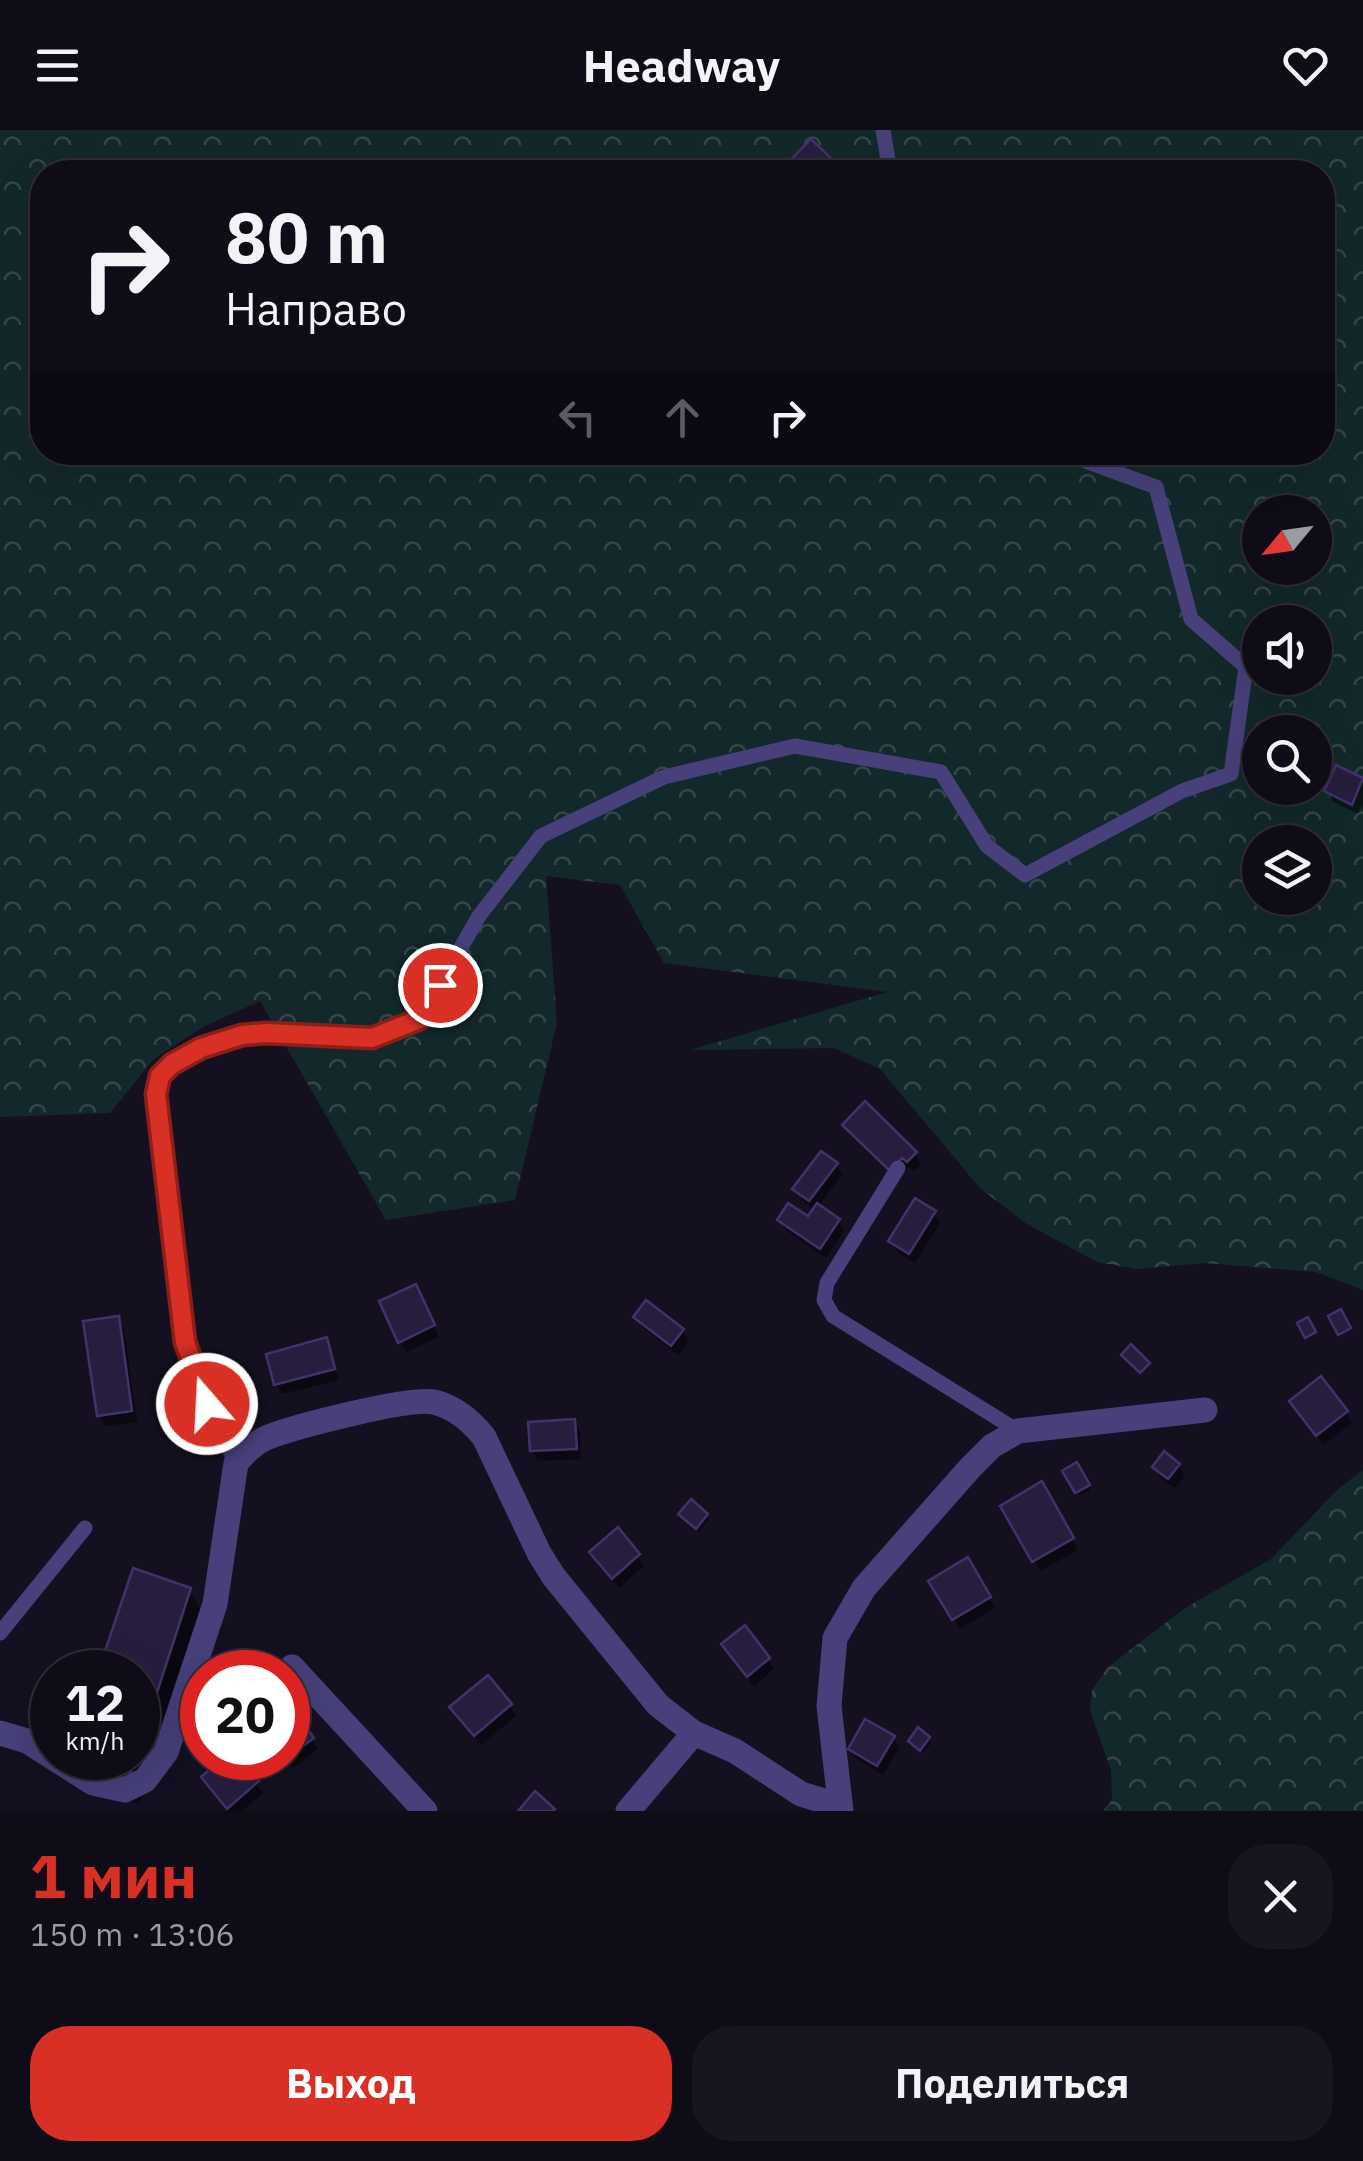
<!DOCTYPE html>
<html lang="ru">
<head>
<meta charset="utf-8">
<style>
  :root { --surface:#0f0c18; --page:#181521; --text:#f1f3f6; --muted:#9b9ba2; --line:#2f2c37; --accent:#d93025 }
  body { margin:0; font-family:"IBM Plex Sans",sans-serif; background:var(--page); color:var(--text); height:100vh; display:flex; flex-direction:column; font-size:38px; white-space:nowrap }
  * { box-sizing:border-box; margin:0 }
  p { font-size:32px; color:var(--muted) }
  .icon { flex:none; width:55px; height:55px; fill:none; stroke:currentColor; stroke-width:2; stroke-linecap:round; stroke-linejoin:round }
  .map { position:relative; height:1681px; overflow:hidden }
  .side { display:flex; flex-direction:column; background:var(--surface); flex:1 }
  .side>* { flex:none }
  .guide { position:absolute; left:30px; top:30px; width:1305px; height:305px; border-radius:40px; box-shadow:0 10px 40px #0002,0 0 0 2px var(--line); background:#0f0c18; color:var(--text); overflow:hidden }
  .needle { width:65px; rotate:241deg }
  .buttons { position:absolute; left:1242px; top:365px; display:grid; gap:20px }
  .buttons a { display:grid; place-items:center; width:90px; height:90px; border-radius:50%; background:var(--surface); box-shadow:0 10px 40px #0002,0 0 0 2px var(--line); font-size:50px }
  .speed { position:absolute; left:30px; top:1520px; display:flex; gap:20px; font-size:50px; font-weight:700; text-align:center }
  .speed>* { display:grid; place-content:center; width:130px; height:130px; border-radius:50%; background:var(--surface); box-shadow:0 10px 40px #0002,0 0 0 2px var(--line); line-height:1 }
  .speed small { font-size:25px; font-weight:400 }
  .speed .limit { border:15px solid #d22; background:#fff; color:#111 }
  .pin { position:absolute; display:grid; place-items:center; width:85px; height:85px; color:#fff; margin:-42px; border:5px solid #fff; border-radius:50%; box-shadow:0 2px 10px #0007 }
  .me { position:absolute; width:110px; margin:-55px; rotate:341deg; stroke-linejoin:round; filter:drop-shadow(0 0 8px #0008) }
  .turn { display:flex; align-items:center; gap:35px; height:210px; padding:0 30px; font-size:45px }
  .turn .icon { width:130px; height:130px; stroke-width:2.5 }
  .turn b { display:block; font-size:70px; line-height:85px }
  .lanes { display:flex; align-items:center; height:95px; padding:0 30px; background:#0003; justify-content:center; gap:50px; direction:ltr }
  .lanes .off { opacity:.35 }
  .round { display:grid; place-items:center; flex:none; width:105px; height:105px; border-radius:40px; background:var(--page) }
  .summary { display:flex; align-items:center; justify-content:space-between; height:170px; padding:0 30px }
  h1 { font-size:60px; font-weight:700; line-height:75px; color:var(--accent) }
  .primary-button { display:flex; gap:20px; margin-top:auto; padding:20px 30px }
  .primary-button a { flex:1; height:115px; border-radius:40px; background:var(--accent); color:#fff; font-size:40px; font-weight:700; line-height:115px; text-align:center }
  .primary-button a+a { background:var(--page); color:var(--text) }
  header { display:flex; justify-content:space-between; align-items:center; height:130px; padding:0 30px; background:var(--surface); font-size:45px; font-weight:700 }
  .map>svg:first-child { display:block }
  .forest { fill:url(#forest-crowns); fill-rule:evenodd }
  .shadow { fill:#0007 }
  .building { fill:#271e3f; stroke:#423269; stroke-width:2.5 }
  .lines { fill:none; stroke-linecap:round; stroke-linejoin:round }
  .service { stroke:#47407a; stroke-width:15 }
  .minor { stroke:#47407a; stroke-width:25 }
  .route-casing { stroke:#8d1f18; stroke-width:25 }
  .route { stroke:#d93025; stroke-width:18 }
</style>
</head>
<body>
<header><svg class="icon" aria-label="menu" viewBox="0 0 24 24"><path d="M4 6h16M4 12h16M4 18h16"/></svg>Headway<svg class="icon" aria-label="heart" viewBox="0 0 24 24"><path d="M12 20l-8-8c-3-5 5-10 8-4 3-6 11-1 8 4z"/></svg></header>
<div class="map">
<svg width="1363" height="1681" viewBox="0 0 1363 1681">
  <defs>
    <pattern id="forest-crowns" width="20" height="18" patternUnits="userSpaceOnUse" patternTransform="scale(2.5)"><rect width="20" height="18" fill="#13282a"/><path d="M2 6a3 3 0 1 1 6 0M12 15a3 3 0 1 1 6 0" fill="none" stroke="#35464a"/></pattern>
  </defs>
  <rect width="100%" height="100%" fill="#141020"/>
  <!-- forest -->
  <path class="forest" d="M0,0H1363V1160L1316,1142L1205,1133L1136,1139L1097,1132L1027,1094L981,1059L880,939L834,918L690,920L887,862L664,833L620,755L546,746L557,893L515,1070L386,1090L260,871L203,897L154,929L110,983L0,987ZM42,42H1322V322H42ZM1260,382H1315V438H1260ZM1260,492H1315V548H1260ZM1260,602H1315V658H1260ZM1260,712H1315V768H1260Z
    M1363,1340V1681H1103L1112,1670L1111,1640L1090,1581L1092,1560L1108,1537L1185,1478L1271,1429L1338,1359Z"/>
  <!-- shadow -->
  <path class="shadow" d="M1338,639L1363,651V674L1358,684L1333,672L1327,661Z
    M845,995L915,1023L921,1034L914,1041L909,1037L897,1049L851,1006Z
    M836,1035L842,1045L818,1077L838,1090L844,1101L826,1128L786,1100L779,1090H809L815,1080L802,1070L796,1059Z
    M934,1083L940,1094L915,1133L897,1122L891,1111Z
    M421,1168L439,1207L406,1222L400,1212Z
    M636,1187L683,1201L689,1211L678,1225L642,1197Z
    M118,1189L124,1199L137,1292L105,1296L99,1285Z
    M325,1210L339,1250L282,1264L276,1254Z
    M1298,1282H1346L1352,1293L1324,1315Z
    M574,1292L580,1302L581,1329L538,1331L532,1320Z
    M1076,1335L1090,1360L1079,1366L1065,1342Z
    M1179,1335L1185,1346L1175,1358L1161,1348L1155,1337Z
    M1041,1355L1078,1420L1040,1441L1003,1376Z
    M681,1385L706,1386L709,1390L699,1402Z
    M618,1400L644,1436L619,1458L598,1433Z
    M967,1431L995,1478L960,1499L932,1451Z
    M134,1441L189,1460L202,1482L139,1674L83,1656L73,1628H138V1542H101Z
    M730,1525L768,1529L774,1539L754,1556Z
    M510,1575L516,1586L481,1615L453,1578Z
    M296,1587L318,1619L293,1638L286,1628L288,1594Z
    M893,1608L899,1618L883,1645L857,1629L850,1619Z
    M928,1608L931,1613L923,1623L911,1611Z
    M227,1628H236L263,1663L242,1681H229L204,1647Z"/>
  <!-- building -->
  <path class="building" d="M811,9L843,40L841,42H788L783,38Z
    M1336,635L1363,648L1352,675L1324,661Z
    M865,971L917,1022L907,1032L902,1028L890,1041L842,995Z
    M821,1021L838,1033L809,1071L792,1059Z
    M915,1068L936,1081L909,1124L888,1111Z
    M788,1073L808,1086L817,1073L840,1089L820,1119L777,1090Z
    M416,1154L435,1195L398,1213L379,1171Z
    M646,1170L684,1199L671,1216L633,1187Z
    M1341,1179L1351,1198L1338,1205L1328,1186Z
    M119,1186L132,1281L97,1286L83,1191Z
    M1308,1187L1316,1202L1305,1208L1297,1193Z
    M327,1207L335,1239L274,1255L266,1224Z
    M1131,1214L1150,1233L1140,1243L1121,1225Z
    M1321,1246L1348,1281L1316,1306L1289,1271Z
    M575,1289L577,1319L530,1321L528,1292Z
    M1164,1321L1180,1334L1168,1349L1152,1337Z
    M1077,1332L1090,1355L1075,1363L1062,1341Z
    M1042,1351L1074,1408L1032,1432L1000,1376Z
    M691,1369L708,1384L696,1399L678,1384Z
    M618,1397L640,1424L612,1449L589,1422Z
    M968,1427L991,1467L952,1490L928,1451Z
    M133,1438L191,1458L138,1621V1542H98Z
    M745,1495L770,1528L747,1547L721,1514Z
    M488,1545L512,1574L474,1606L449,1577Z
    M297,1584L314,1608L288,1627V1591Z
    M865,1589L895,1606L877,1636L848,1619Z
    M918,1597L930,1607L920,1621L908,1611Z
    M70,1628H135L127,1654L68,1634Z
    M223,1628H239L259,1651L227,1679L201,1647Z
    M535,1661L555,1679L553,1681H518Z"/>
  <g class="lines">
    <!-- service -->
    <path class="service" d="M883,0L890,42
      M898,1038L827,1153L824,1170L833,1186L1018,1301
      M236,1333L207,1274L185,1212L156,964L160,946L172,934L201,918L243,905L315,903L372,909L420,889L479,786L541,706L664,647L795,616L941,642L987,716L1025,745L1182,661L1231,644L1246,537L1191,489L1156,357L1077,328L1070,322
      M0,1503L85,1398"/>
    <!-- minor -->
    <path class="minor" d="M292,1537L425,1681
      M0,1603L27,1611L93,1653L125,1660L145,1650L166,1622L215,1474L236,1333C245,1323 254,1313 266,1308C293,1297 408,1267 434,1272C455,1277 471,1291 484,1307L539,1423L554,1447L658,1575L694,1603L735,1621L801,1664L840,1676
      M628,1681L694,1603
      M841,1681L829,1576L835,1508L864,1458L970,1338L992,1316L1018,1301L1205,1280"/>
  </g>
  <g class="lines">
    <defs>
      <path id="route" d="M207,1274L185,1212L156,964L160,946L172,934L201,918L242,905L266,903L372,908L420,889L440,855"/>
    </defs>
    <!-- route casing -->
    <use href="#route" class="route-casing"/>
    <!-- route -->
    <use href="#route" class="route"/>
  </g>
</svg>
<div class="buttons">
<a><svg class="needle" viewBox="-14 -14 28 28"><path d="M0-13l5 13h-10z" fill="#e53935"/><path d="M0 13l5-13h-10z" fill="#9b9ba2"/></svg></a>
<a><svg class="icon" aria-label="sound" viewBox="0 0 24 24"><path d="M4 9h4l5-4v14l-5-4H4zM17 9q2 3 0 6"/></svg></a>
<a><svg class="icon" aria-label="search" viewBox="0 0 24 24"><circle cx="10" cy="10" r="6"/><path d="M15 15l6 6"/></svg></a>
<a><svg class="icon" aria-label="layers" viewBox="0 0 24 24"><path d="M12 4l9 5-9 5-9-5zM3 14l9 5 9-5"/></svg></a>
</div>
<div class="speed"><div>12<small>km/h</small></div><div class="limit">20</div></div>
<div class="pin" style="left:440px;top:855px;background:#d93025"><svg class="icon" aria-label="arrive" viewBox="0 0 24 24"><path d="M6 21V4h12l-3 4 3 4H6"/></svg></div>
<svg class="me" style="left:207px;top:1274px" viewBox="-20 -20 40 40"><circle r="17" fill="#d93025" stroke="#fff" stroke-width="3"/><path d="M0-11L8 9 0 5-8 9z" fill="#fff"/></svg>
<div class="guide">
<div class="turn"><svg class="icon" aria-label="right" viewBox="0 0 24 24"><path d="M7 20v-9h11M14 6l5 5-5 5"/></svg><div><b>80 m</b>Направо</div></div>
<div class="lanes"><svg class="icon off" aria-label="left" viewBox="0 0 24 24"><path d="M17 20v-9H6M10 6l-5 5 5 5"/></svg><svg class="icon off" aria-label="ahead" viewBox="0 0 24 24"><path d="M12 20V5M6 11l6-6 6 6"/></svg><svg class="icon" aria-label="right" viewBox="0 0 24 24"><path d="M7 20v-9h11M14 6l5 5-5 5"/></svg></div>
</div>
</div>
<section class="side">
<div class="summary"><div><h1>1 мин</h1><p>150 m · 13:06</p></div><a class="round"><svg class="icon" aria-label="close" viewBox="0 0 24 24"><path d="M6 6l12 12M18 6L6 18"/></svg></a></div>
<div class="primary-button"><a>Выход</a><a>Поделиться</a></div>
</section>
</body>
</html>
